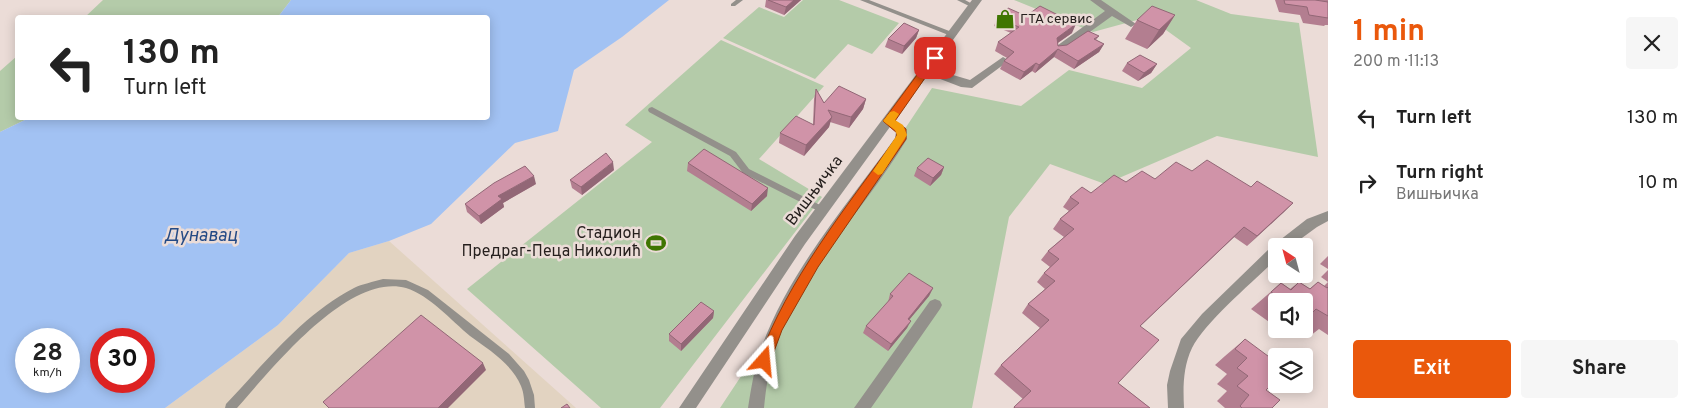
<!DOCTYPE html>
<html lang="en">
<head>
<meta charset="utf-8">
<style>
  :root { --surface:#fff; --page:#f6f6f6; --text:#222; --muted:#767676; --accent:#ea580c }
  body { margin:0; font-family:Overpass,sans-serif; background:var(--page); color:var(--text); height:100vh; display:flex; flex-direction:column; font-size:19px; white-space:nowrap }
  * { box-sizing:border-box; margin:0 }
  p { font-size:16px; color:var(--muted) }
  .icon { flex:none; width:28px; height:28px; fill:none; stroke:currentColor; stroke-width:2; stroke-linecap:round; stroke-linejoin:round }
  .map { position:relative; flex:1; overflow:hidden }
  .drawer { display:flex; flex-direction:column; background:var(--surface); width:375px }
  .drawer>* { flex:none }
  .top-card { position:absolute; left:15px; top:15px; width:475px; height:105px; border-radius:5px; box-shadow:0 2px 12px #0003; background:#fff; color:var(--text); overflow:hidden }
  .needle { width:32px; rotate:324deg }
  .buttons { position:absolute; left:1268px; top:238px; display:grid; gap:10px }
  .buttons a { display:grid; place-items:center; width:45px; height:45px; border-radius:5px; background:var(--surface); box-shadow:0 2px 12px #0003; font-size:25px }
  .speed { position:absolute; left:15px; top:328px; display:flex; gap:10px; font-size:25px; font-weight:700; text-align:center }
  .speed>* { display:grid; place-content:center; width:65px; height:65px; border-radius:50%; background:var(--surface); box-shadow:0 2px 12px #0003; line-height:1 }
  .speed small { font-size:12px; font-weight:400 }
  .speed .limit { border:8px solid #d22; background:#fff; color:#111 }
  .pin { position:absolute; display:grid; place-items:center; width:42px; height:42px; color:#fff; margin:-21px; border-radius:10px; box-shadow:0 2px 8px #0006 }
  .me { position:absolute; width:55px; margin:-28px; rotate:18deg; stroke-linejoin:round; filter:drop-shadow(0 0 4px #0008) }
  .turn { display:flex; align-items:center; gap:18px; height:105px; padding:0 25px; font-size:22px }
  .turn .icon { width:65px; height:65px; stroke-width:2.5 }
  .turn b { display:block; font-size:35px; line-height:42px }
  .round { display:grid; place-items:center; flex:none; width:52px; height:52px; border-radius:5px; background:var(--page) }
  .headline { display:flex; align-items:center; justify-content:space-between; height:85px; padding:0 25px }
  h1 { font-size:30px; font-weight:700; line-height:38px; color:var(--accent) }
  .action { display:flex; gap:10px; margin-top:auto; padding:10px 25px }
  .action a { flex:1; height:58px; border-radius:5px; background:var(--accent); color:#fff; font-size:20px; font-weight:700; line-height:58px; text-align:center }
  .action a+a { background:var(--page); color:var(--text) }
  ul { padding:0; list-style:none }
  li { display:flex; align-items:center; gap:15px; height:65px; padding:0 25px }
  li div { flex:1 }
  li b { display:block; font-size:19px }
  li em { font-style:normal }
  main { display:flex; flex:1; min-height:0 }
  .map>svg:first-child { display:block }
  .industrial { fill:#e2d3c1 }
  .green { fill:#b4cba9 }
  .water { fill:#a2c2f3; fill-rule:evenodd }
  .lines { fill:none; stroke-linecap:round; stroke-linejoin:round }
  .service { fill:#93908b; fill-rule:evenodd }
  .minor { fill:#93908b; fill-rule:evenodd }
  .tertiary { fill:#93908b; fill-rule:evenodd }
  .wall { fill:#b37e90 }
  .shaded-wall { fill:#926776 }
  .building { fill:#d093a8; stroke:#926776 }
  .route { fill:#ea580c; stroke:#983908 }
  .slow { fill:#f59e0b }
  .labels { text-anchor:middle; dominant-baseline:central; stroke-width:5; stroke-linejoin:round; paint-order:stroke }
  .far-poi-label { font-size:14px; fill:#251f1d; stroke:#ebdcd7; text-anchor:start }
  .street-label { font-size:16px; fill:#251f1d; stroke:#ebdcd7 }
  .poi-label { font-size:16px; fill:#251f1d; stroke:#ebdcd7; text-anchor:end }
  .water-label { font-size:18px; font-style:italic; fill:#244a85; stroke:#ebdcd7 }
</style>
</head>
<body>
<main>
<div class="map">
<svg width="1328" height="408" viewBox="0 0 1328 408">
  <rect width="100%" height="100%" fill="#ebdcd7"/>
  <!-- industrial -->
  <path class="industrial" d="M389,241L576,408H165L278,325L349,253Z"/>
  <!-- green -->
  <path class="green" d="M103,0H291L278,17L84,18Z
    M803,0H839L899,23L872,54L848,44L815,79L723,38L759,7L784,17Z
    M1014,0H1196L1231,14L1299,23L1318,157L1217,136L1105,184L1050,164L1009,217L972,408H720L932,88L1021,106L1069,70L1142,88L1191,48L1148,17L1093,32Z
    M721,40L824,86L759,159L822,197L660,408H601L467,289L652,142L625,125Z
    M17,56L18,118H29L0,132V71Z"/>
  <!-- water -->
  <path class="water" d="M291,0H669L622,37L574,70L558,131L515,143L431,224L389,241L349,253L278,325L165,408H0V132L29,118H488V18L278,17ZM26,339H69V381H26ZM101,339H144V381H101Z"/>
  <g class="lines">
    <!-- service -->
    <path class="service" d="M736,0H743L735,6H731V4Z
      M860,0H869L957,34L955,36H951Z
      M957,0H965L976,6L973,8Z
      M652,107L736,152L749,169L826,208L827,210L826,212H820L743,173L730,156L649,112L648,110L649,108Z
      M383,279L406,280L428,290L509,354L524,371L529,380L534,395L535,408H525C524,400 524,393 521,386C512,364 488,349 470,336C452,321 429,295 406,288C348,272 272,369 237,408H225L226,404C265,363 302,315 354,288C362,284 373,282 383,279Z"/>
    <!-- minor -->
    <path class="minor" d="M1090,0H1101L1136,24L1131,27L1112,16L1062,52H1054V48L1105,11Z
      M1003,57L1008,60L1007,62L972,88L961,87L922,72L921,70L926,67L970,80Z
      M888,117L906,128L907,139C865,209 803,269 775,348C769,367 766,388 764,408H748C751,389 754,370 760,352C786,274 848,204 895,138L896,132L882,121Z
      M1328,211V221L1317,227L1291,246H1276V259C1254,281 1205,322 1192,348C1183,367 1183,387 1184,408H1168L1167,385L1170,371L1181,339L1202,314L1271,247L1307,219Z
      M935,299L940,301L942,305L940,309L871,408H854L930,301Z"/>
    <!-- tertiary -->
    <path class="tertiary" d="M972,0H982L805,244L696,408H679L795,236Z"/>
  </g>
  <!-- wall -->
  <path class="wall" d="M766,0H801L784,15L765,7Z
    M1275,0H1328V25H1325L1324,26L1303,23L1300,15L1279,12Z
    M1175,15L1163,34L1147,49L1125,39L1137,20Z
    M1026,16L1072,33L1058,43V46L1067,45L1099,36L1096,40L1104,44L1099,52L1074,69L1054,57L1035,73L1032,71L1020,80L1000,69L1004,61L1007,58L995,51L998,42L1011,33L994,26L997,18Z
    M919,30L916,38L902,54L885,47L888,39Z
    M1127,63L1157,64L1151,73L1138,81L1122,71Z
    M816,89L824,103L866,99L863,109L849,128L830,122L829,127L804,156L779,143L780,133L813,124L814,99Z
    M688,163L767,196L751,211L687,171Z
    M944,167L941,175L930,186L914,176L917,168Z
    M614,170L582,195L572,188L570,180Z
    M1192,171L1251,187L1293,203L1247,246L1234,237L1140,326L1118,383L1150,408H1013L1023,399L994,374L1001,365L1040,328L1022,313L1028,304L1045,289L1037,282L1044,273L1050,267L1041,260L1048,251L1064,237L1053,229L1060,219L1069,211L1063,207L1070,197L1091,193L1126,182L1155,179Z
    M536,184L503,203L504,207L481,224L467,212L465,204Z
    M1328,256V269L1320,264Z
    M1328,270V282L1321,277Z
    M1299,282L1310,289L1318,282L1324,286L1328,282V335L1319,329L1310,336L1299,329H1304V301H1276V327L1251,309L1281,283L1290,289Z
    M933,288L929,296L909,320L907,328L888,351L863,333L866,326L888,302L890,294Z
    M714,311L713,318L681,351L669,341V334Z
    M1279,329H1293L1286,334Z
    M1245,339L1268,375L1266,390L1272,408H1225L1217,401L1227,391L1217,384L1227,374L1215,365L1225,356Z"/>
  <!-- shaded-wall -->
  <path class="shaded-wall" d="M794,0H801L784,15L786,7Z
    M1175,15L1163,34L1147,49L1159,30Z
    M1076,24L1072,33L1053,46L1057,38Z
    M919,30L916,38L902,54L904,46Z
    M1104,44L1099,52L1074,69L1078,61Z
    M1058,49L1054,57L1035,73L1039,65Z
    M1036,63L1032,71L1020,80L1024,72Z
    M1157,64L1151,73L1138,81L1144,73Z
    M866,99L863,109L849,128L851,117Z
    M832,117L829,127L804,156L806,145Z
    M613,162L614,170L582,195L581,187Z
    M944,167L941,175L930,186L933,178Z
    M534,176L536,184L503,203L504,207L481,224L479,216L498,196Z
    M768,188L767,196L751,211L752,204Z
    M1293,203L1283,213L1247,246L1257,236Z
    M1244,227L1234,237L1131,335L1140,326Z
    M933,288L929,296L904,326L908,319Z
    M714,311L713,318L681,351V344Z
    M911,321L907,328L888,351L891,344Z
    M483,363L486,370L448,408H438Z"/>
  <!-- building -->
  <path class="building" d="M768,0H794L786,7Z
    M1284,0H1315L1328,2V18L1309,15L1307,7L1285,4Z
    M1040,6L1076,24L1057,38L1058,46L1067,45L1088,31L1099,36L1094,39L1104,44L1078,61L1058,49L1039,65L1036,63L1024,72L1004,61L1014,52L998,42L1019,27L997,18L1008,8L1026,16Z
    M1152,6L1175,15L1159,30L1137,20Z
    M904,23L919,30L904,46L888,39Z
    M1140,55L1157,64L1144,73L1127,63Z
    M839,86L866,99L851,117L828,110L832,117L806,145L780,133L796,116L814,125L816,89L824,103Z
    M704,149L768,188L752,204L688,163Z
    M606,153L613,162L581,187L570,180Z
    M928,158L944,167L933,178L917,168Z
    M1207,160L1251,187L1257,181L1293,203L1257,236L1244,227L1140,326L1159,340L1118,383L1150,408H1015L1014,407L1031,391L1001,365L1049,320L1028,304L1055,281L1044,273L1059,259L1048,251L1074,229L1060,219L1079,203L1070,197L1082,187L1091,193L1114,175L1126,182L1142,171L1155,179L1176,162L1192,171Z
    M525,166L534,176L498,196L502,199L479,216L465,204L494,183Z
    M909,273L933,288L908,319L911,321L891,344L866,326L893,296L890,294Z
    M1299,282L1310,289L1318,282L1327,288L1328,287V316L1316,309L1308,317L1304,314V301H1284L1271,292L1281,283L1291,290Z
    M701,302L714,311L681,344L669,334Z
    M421,315L483,363L438,408H329L323,402Z
    M1245,339L1276,362V367L1268,375L1276,380L1266,390L1280,400L1272,408H1242L1240,406L1249,395L1237,386L1248,376L1237,368L1247,358L1235,349Z
    M567,404L570,408H561Z"/>
  <!-- route -->
  <path class="route" d="M935,55L939,58L895,121L906,129V139L818,267L782,330L769,365L764,367L760,365L758,361C788,279 845,209 896,138L897,133L883,121L931,56Z"/>
  <!-- slow -->
  <path class="slow" d="M894,111L899,114L895,120L903,125L907,135L882,174L878,175L873,171L897,135L895,130L883,121L890,112Z"/>
  <!-- icons -->
  <defs>
    <symbol id="shop-bare" viewBox="-9 -9 18 18"><path d="M-5-2.5h2.3a2.7 3.5 0 0 1 5.4 0H5L5.5 6h-11ZM-1.5-2.5h3a1.5 2.3 0 0 0-3 0Z" fill="#3f7501" stroke="#ebdcd7" stroke-width="2.5" paint-order="stroke"/></symbol>
    <symbol id="stadium-bare" viewBox="-9 -9 18 18"><path d="M0-5a6.5 5 0 1 0 0 10a6.5 5 0 1 0 0-10ZM-3.5-1.8h7v3.6h-7Z" fill="#3f7501" stroke="#ebdcd7" stroke-width="2.5" paint-order="stroke"/></symbol>
  </defs>
  <g fill-rule="evenodd">
    <use href="#shop-bare" x="991" y="5" width="28" height="28"/>
    <use href="#stadium-bare" x="642" y="229" width="28" height="28"/>
  </g>
  <g class="labels">
    <!-- far-poi labels -->
    <g class="far-poi-label">
      <text x="1020" y="19">ГТА сервис</text>
    </g>
    <!-- street labels -->
    <g class="street-label">
      <text transform="translate(815 191) rotate(-53)">Вишњичка</text>
    </g>
    <!-- poi labels -->
    <g class="poi-label">
      <text x="641" y="234">Стадион<tspan x="641" dy="18">Предраг-Пеца Николић</tspan></text>
    </g>
    <!-- water labels -->
    <g class="water-label">
      <text x="201" y="236">Дунавац</text>
    </g>
  </g>
</svg>
<div class="buttons">
<a><svg class="needle" viewBox="-14 -14 28 28"><path d="M0-13l5 13h-10z" fill="#e53935"/><path d="M0 13l5-13h-10z" fill="#767676"/></svg></a>
<a><svg class="icon" aria-label="sound" viewBox="0 0 24 24"><path d="M4 9h4l5-4v14l-5-4H4zM17 9q2 3 0 6"/></svg></a>
<a><svg class="icon" aria-label="layers" viewBox="0 0 24 24"><path d="M12 4l9 5-9 5-9-5zM3 14l9 5 9-5"/></svg></a>
</div>
<div class="speed"><div>28<small>km/h</small></div><div class="limit">30</div></div>
<div class="pin" style="left:935px;top:58px;background:#d93025"><svg class="icon" aria-label="arrive" viewBox="0 0 24 24"><path d="M6 21V4h12l-3 4 3 4H6"/></svg></div>
<svg class="me" style="left:764px;top:361px" viewBox="-20 -20 40 40"><path d="M0-17L14 15 0 8-14 15z" fill="#ea580c" stroke="#fff" stroke-width="4"/></svg>
<div class="top-card">
<div class="turn"><svg class="icon" aria-label="left" viewBox="0 0 24 24"><path d="M17 20v-9H6M10 6l-5 5 5 5"/></svg><div><b>130 m</b>Turn left</div></div>
</div>
</div>
<section class="drawer">
<div class="headline"><div><h1>1 min</h1><p>200 m · 11:13</p></div><a class="round"><svg class="icon" aria-label="close" viewBox="0 0 24 24"><path d="M6 6l12 12M18 6L6 18"/></svg></a></div>
<ul>
<li><svg class="icon" aria-label="left" viewBox="0 0 24 24"><path d="M17 20v-9H6M10 6l-5 5 5 5"/></svg><div><b>Turn left</b></div><em>130 m</em></li>
<li><svg class="icon" aria-label="right" viewBox="0 0 24 24"><path d="M7 20v-9h11M14 6l5 5-5 5"/></svg><div><b>Turn right</b><p>Вишњичка</p></div><em>10 m</em></li>
</ul>
<div class="action"><a>Exit</a><a>Share</a></div>
</section>
</main>
</body>
</html>
